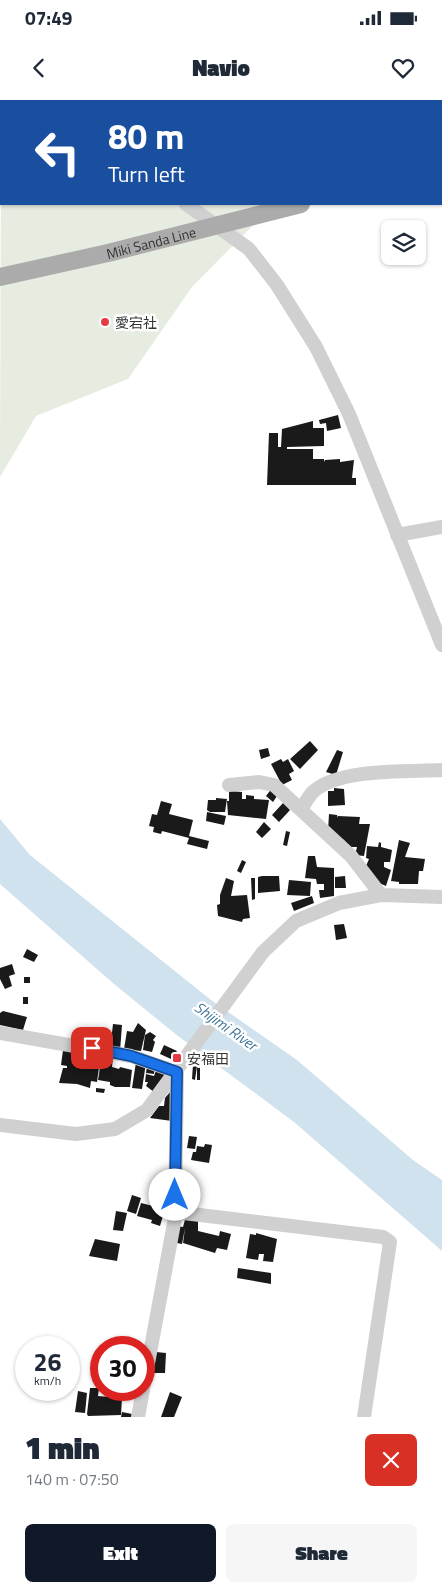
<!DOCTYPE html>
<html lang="en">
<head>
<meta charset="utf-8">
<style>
  :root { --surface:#fff; --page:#f6f6f7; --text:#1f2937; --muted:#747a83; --accent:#111827 }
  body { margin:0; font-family:"Titillium Web","Noto Sans JP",sans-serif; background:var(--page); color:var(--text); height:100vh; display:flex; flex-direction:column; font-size:19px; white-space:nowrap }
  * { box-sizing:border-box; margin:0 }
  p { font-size:16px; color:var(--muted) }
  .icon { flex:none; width:28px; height:28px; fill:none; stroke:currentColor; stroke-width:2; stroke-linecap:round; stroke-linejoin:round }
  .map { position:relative; height:1317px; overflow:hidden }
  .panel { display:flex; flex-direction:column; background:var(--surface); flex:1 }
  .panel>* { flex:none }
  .guide { position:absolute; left:0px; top:0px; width:442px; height:105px; box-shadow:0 1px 4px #0004; background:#1a4fa0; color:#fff; overflow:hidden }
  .buttons { position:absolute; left:381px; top:120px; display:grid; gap:10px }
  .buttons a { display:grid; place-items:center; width:45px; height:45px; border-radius:8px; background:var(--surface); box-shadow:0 1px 4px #0004; font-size:25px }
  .speed { position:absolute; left:15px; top:1236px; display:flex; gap:10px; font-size:25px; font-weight:700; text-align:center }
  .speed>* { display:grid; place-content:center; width:65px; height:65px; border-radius:50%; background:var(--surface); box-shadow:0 1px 4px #0004; line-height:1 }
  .speed small { font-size:12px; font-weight:400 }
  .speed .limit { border:8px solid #d22; background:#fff; color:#111 }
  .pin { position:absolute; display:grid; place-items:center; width:42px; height:42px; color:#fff; margin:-21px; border-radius:10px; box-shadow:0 2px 8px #0006 }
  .me { position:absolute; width:55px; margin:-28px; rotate:0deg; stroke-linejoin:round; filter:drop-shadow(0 0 4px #0008) }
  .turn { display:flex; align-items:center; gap:18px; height:105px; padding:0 25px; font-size:22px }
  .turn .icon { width:65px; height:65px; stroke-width:2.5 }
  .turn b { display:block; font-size:35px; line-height:42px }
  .round { display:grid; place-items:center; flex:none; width:52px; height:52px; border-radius:8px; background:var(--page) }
  .headline { display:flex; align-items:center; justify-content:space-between; height:85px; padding:0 25px }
  h1 { font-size:30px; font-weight:800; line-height:38px }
  .action { display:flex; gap:10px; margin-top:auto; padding:10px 25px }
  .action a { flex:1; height:58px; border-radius:8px; background:var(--accent); color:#fff; font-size:20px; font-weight:800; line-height:58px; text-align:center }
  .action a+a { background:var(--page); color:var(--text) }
  .status { display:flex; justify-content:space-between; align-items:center; height:35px; padding:0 25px; background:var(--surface); direction:ltr }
  .status svg { height:14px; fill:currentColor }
  header { display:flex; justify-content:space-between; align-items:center; height:65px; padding:0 25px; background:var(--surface); font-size:22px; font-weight:800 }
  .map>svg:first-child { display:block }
  .green { fill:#e6ecdf }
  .water { fill:#cfe2ee }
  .building { fill:#1a1a1a }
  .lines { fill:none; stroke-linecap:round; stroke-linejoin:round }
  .minor { stroke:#d0d0d0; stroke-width:14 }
  .major { stroke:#ababab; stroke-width:18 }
  .route-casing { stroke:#114b97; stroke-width:12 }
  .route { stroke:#1a73e8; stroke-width:9 }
  .poi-dot { fill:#e63946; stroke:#fff; stroke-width:2 }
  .labels { text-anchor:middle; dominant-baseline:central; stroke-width:5; stroke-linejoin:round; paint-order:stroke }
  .street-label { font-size:14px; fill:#333; stroke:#fff }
  .poi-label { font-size:14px; fill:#333; stroke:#fff; text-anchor:start }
  .water-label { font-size:15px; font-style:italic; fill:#3f7597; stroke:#fff }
</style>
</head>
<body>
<div class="status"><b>07:49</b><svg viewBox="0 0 49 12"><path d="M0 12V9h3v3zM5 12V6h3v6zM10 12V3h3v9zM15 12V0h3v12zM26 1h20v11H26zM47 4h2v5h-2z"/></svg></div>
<header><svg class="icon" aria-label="back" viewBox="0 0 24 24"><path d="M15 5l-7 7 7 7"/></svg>Navio<svg class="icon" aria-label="heart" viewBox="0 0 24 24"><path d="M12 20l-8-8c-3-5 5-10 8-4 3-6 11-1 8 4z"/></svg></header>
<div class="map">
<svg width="442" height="1317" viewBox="0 0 442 1317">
  <rect width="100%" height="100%" fill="#fff"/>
  <!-- green -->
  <path class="green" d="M10,0H376L375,1Z
    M1,39V104H274L192,187L128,279L36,316L0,377Z"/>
  <!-- water -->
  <path class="water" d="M0,719L30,755L211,900L297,960L413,1060L442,1080V1151L294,1022L178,936L114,884L0,784Z"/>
  <!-- building -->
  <path class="building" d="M338,315L341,328L327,331L326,323L320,324L319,320Z
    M313,321V328H324V346L287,347V349H313V359H324V362L325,360L340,359V362L354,360L352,378H356V385H267L269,333H278V347H281L282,329Z
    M310,641L318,650L300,669L290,659Z
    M268,648L270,656L261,659L259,650Z
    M337,650L343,652L336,675L326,672Z
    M281,659L283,662L288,659L294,671L289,674L292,680L282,685L271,664Z
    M272,688L279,693L273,702L266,696Z
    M334,688L344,689L345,705L328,706V691H334Z
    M229,691L242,692V699H246V695L254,696V699L269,700L266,719L228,715L227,701H229Z
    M216,698L227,699L225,712H210L207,710L208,700H216Z
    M161,701L172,704L169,714L193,720L189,736L209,741L207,749L187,744L189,738L162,731L161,734L153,732L154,727L149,726L152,714L157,715Z
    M283,703L290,710L279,722L272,715Z
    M207,712L226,716L224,725L206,721Z
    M329,714L337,715L338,718V716L360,717L359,724H370L364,756L355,755L357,747H347L344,740L328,731Z
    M264,722L271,729L262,738L256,732Z
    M286,731L290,732L287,746L283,745Z
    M399,740L410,743L405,757L425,759L423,771H419L418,784H399V782L391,781Z
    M379,742L381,743V747L392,750L390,762H384V767L391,770L386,786L379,783L366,766L369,759L366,758L367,746L378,747Z
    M308,756H315L317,767L334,768V796L320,798L319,790H324V784H317L316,779L305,778Z
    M242,760L246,762L241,773L237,771Z
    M262,776H279L280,791L258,793V777Z
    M345,776L346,788H335V777Z
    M226,778L234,781L231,796L247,795L250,818L243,819L242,822L218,816L217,805L220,804V795Z
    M251,778H255V799L252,800Z
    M289,780L311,782L310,796L287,795Z
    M312,796L314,803L294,811L291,803Z
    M344,824L347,838L336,840L334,825Z
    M27,849L38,855L34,862L23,857Z
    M12,864L15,874L9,876L12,886L5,889L0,879V868Z
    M24,877H30V883H24Z
    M23,897H28V904H23Z
    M3,911L27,917L23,930L0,925V913Z
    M138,923L146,930L141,951L124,949L127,931L133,932Z
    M113,924L122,925L120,951L110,950Z
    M150,932L156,936L153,940L155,942L152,952L143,950L145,935Z
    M164,945L177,951L171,959L160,954Z
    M63,950L92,958L91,966L99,967L97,982L91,981L90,988L77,984L59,983L63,968H67V966L61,965Z
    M102,956L113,957L112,967L119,969L120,967L132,970L130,987H115L110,985V982L98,980Z
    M136,962L146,963L142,989L132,988Z
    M197,963H200V980H197Z
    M193,964L197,966L195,980L192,979Z
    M155,965L154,974L146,973L147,966Z
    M158,965L171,969L154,992L146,986L148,982H145L146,974L154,976Z
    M96,988L105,989L104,993L96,992Z
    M170,992L175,993L172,1021L150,1018L159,1006H164L165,998Z
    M189,1036L197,1037L195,1049L187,1048Z
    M205,1044L212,1045L209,1063L191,1060L193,1052H196L197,1046L204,1047Z
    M132,1095L141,1098L136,1114L127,1111Z
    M141,1103L165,1109L160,1126L151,1123L152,1120L137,1116Z
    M116,1111L127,1113L123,1131L113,1130Z
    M186,1116L198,1119V1131L219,1136L220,1131L231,1134L227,1150L217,1148L215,1153L183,1143L185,1128L182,1144L172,1142V1125L183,1127Z
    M256,1133L277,1139L273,1162L263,1161L264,1154H259L258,1160L246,1158L250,1134L256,1135Z
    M95,1139L120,1144L117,1161L89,1156Z
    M238,1168L271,1173V1184L237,1178Z
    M156,1252L166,1253L165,1273H153Z
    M90,1288H99L98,1296L122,1298L121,1315L88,1316L87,1314Z
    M78,1291L87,1293L85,1313L75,1312Z
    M170,1292L182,1297L174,1317H161Z
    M122,1312L132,1314V1317H121Z"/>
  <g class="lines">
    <!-- minor -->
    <path class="minor" d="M69,0L71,1
      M204,0V1
      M186,104L249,149L277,185L316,247L349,314L442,545
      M397,435L442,427
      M229,685L259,682L274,685L351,756L381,795
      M301,709C305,704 309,695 314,691C341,668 408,672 442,670
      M0,933L131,956L177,972L175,1118L144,1285
      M0,1025L76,1034L115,1029L147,1010L263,852L296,821L339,803L381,795L442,797
      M175,1112L383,1137L390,1142L364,1317
      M138,1317L143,1290"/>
    <!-- major -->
    <g class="major">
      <path d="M441,69H442"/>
      <path id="s1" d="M0,177L108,153L301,104"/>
    </g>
  </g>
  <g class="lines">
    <defs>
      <path id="route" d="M92,948L131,956L177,972L175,1095"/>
    </defs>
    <!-- route casing -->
    <use href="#route" class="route-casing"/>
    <!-- route -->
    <use href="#route" class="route"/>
  </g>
  <!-- markers -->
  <g class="poi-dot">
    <circle cx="105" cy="222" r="5"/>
    <rect x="172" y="953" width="10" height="10" rx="2.5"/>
  </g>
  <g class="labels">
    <!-- street labels -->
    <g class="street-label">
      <text stroke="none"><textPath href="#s1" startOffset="155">Miki Sanda Line</textPath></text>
    </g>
    <!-- poi labels -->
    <g class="poi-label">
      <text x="115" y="222">愛宕社</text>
      <text x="187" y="958">安福田</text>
    </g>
    <!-- water labels -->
    <g class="water-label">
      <text transform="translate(226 926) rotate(35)">Shijimi River</text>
    </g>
  </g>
</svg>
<div class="buttons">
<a><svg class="icon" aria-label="layers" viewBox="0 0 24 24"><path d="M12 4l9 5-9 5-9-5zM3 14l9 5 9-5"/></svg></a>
</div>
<div class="speed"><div>26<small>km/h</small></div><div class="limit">30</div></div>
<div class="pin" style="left:92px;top:948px;background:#d93025"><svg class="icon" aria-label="arrive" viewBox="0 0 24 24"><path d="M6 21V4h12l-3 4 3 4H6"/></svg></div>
<svg class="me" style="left:175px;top:1095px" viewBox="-20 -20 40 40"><circle r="19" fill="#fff"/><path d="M0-13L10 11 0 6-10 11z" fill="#1a73e8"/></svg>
<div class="guide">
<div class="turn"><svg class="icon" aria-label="left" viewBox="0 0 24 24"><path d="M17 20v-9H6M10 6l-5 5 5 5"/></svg><div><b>80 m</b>Turn left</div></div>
</div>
</div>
<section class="panel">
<div class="headline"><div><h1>1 min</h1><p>140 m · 07:50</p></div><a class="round" style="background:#d93025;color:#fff"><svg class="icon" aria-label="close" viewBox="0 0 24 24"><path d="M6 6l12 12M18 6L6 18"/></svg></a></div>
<div class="action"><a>Exit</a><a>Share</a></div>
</section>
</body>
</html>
